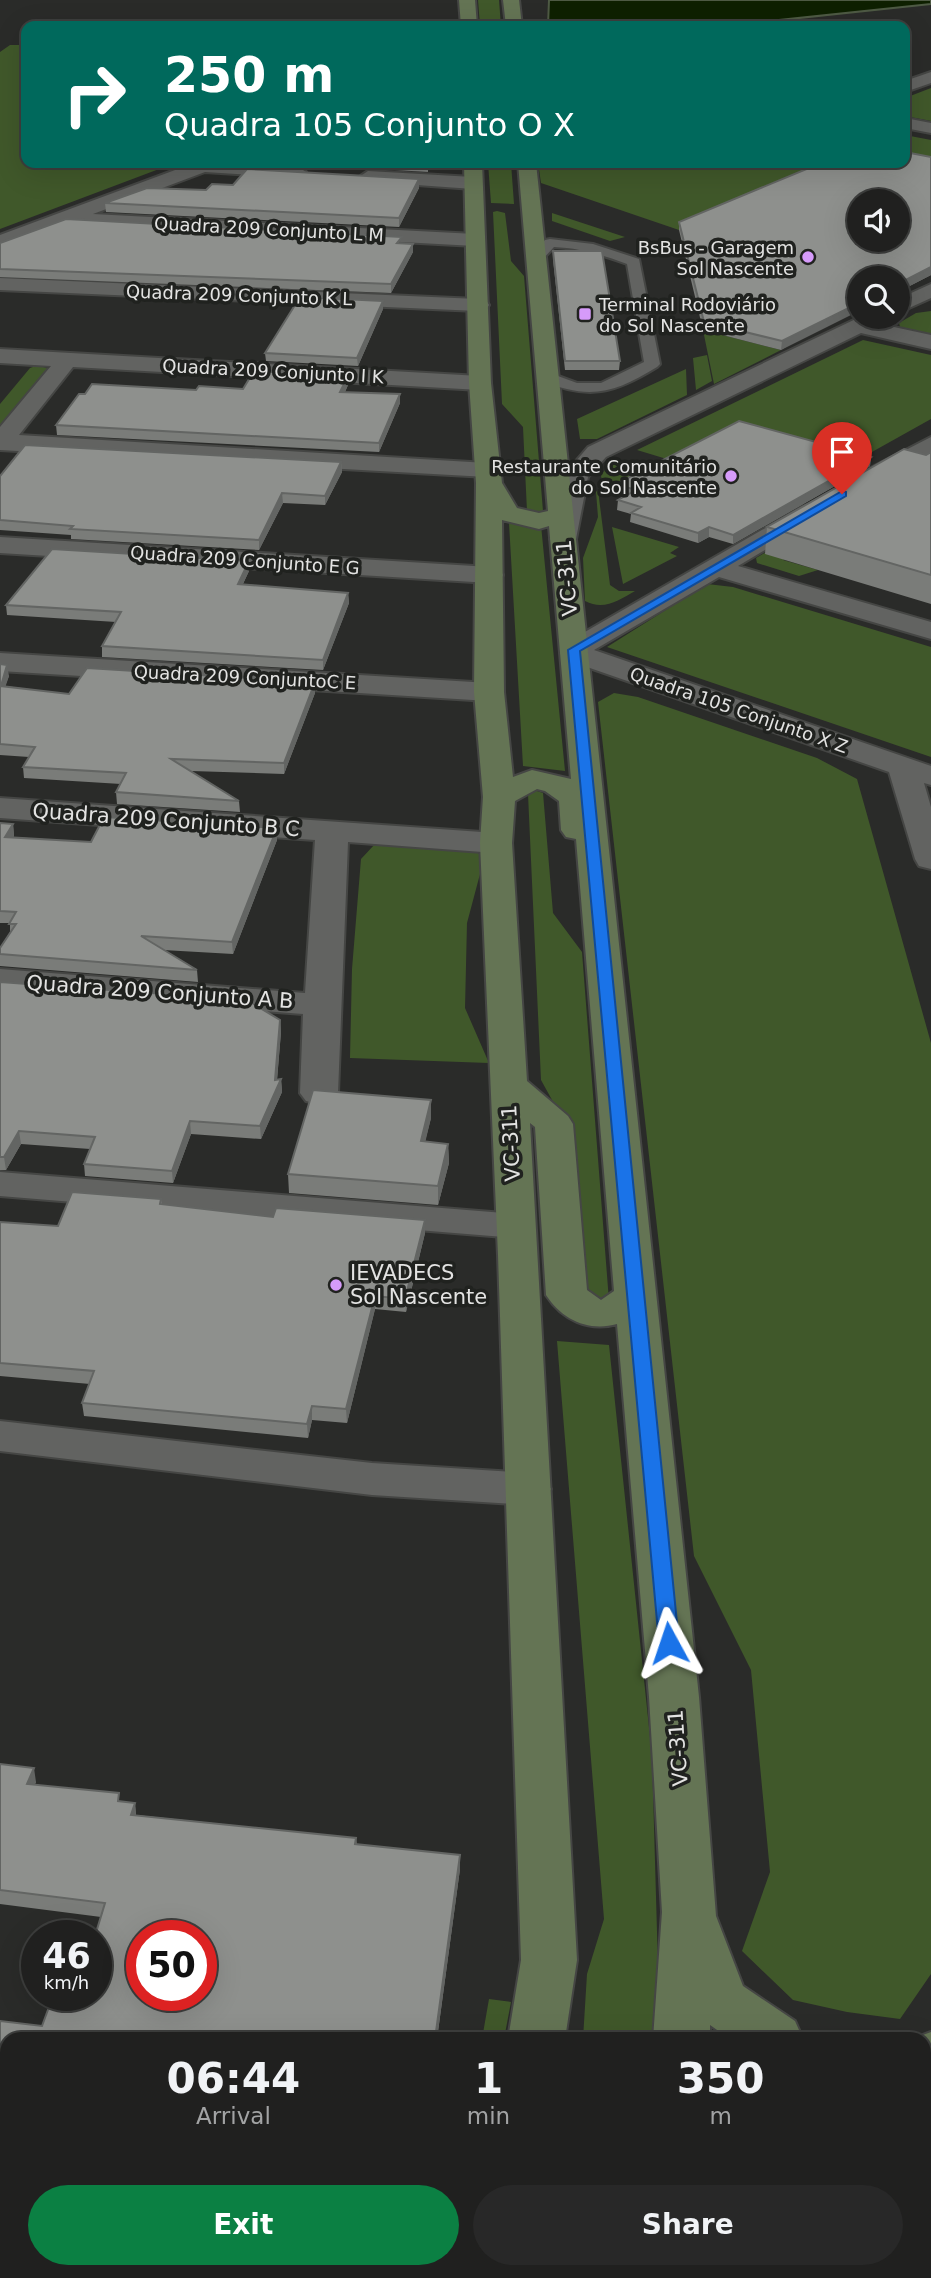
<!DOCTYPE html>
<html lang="en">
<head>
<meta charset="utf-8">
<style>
  :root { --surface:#20201f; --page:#282828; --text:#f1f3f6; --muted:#a2a3a4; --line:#3d3e3d; --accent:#0b8043 }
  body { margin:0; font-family:"DejaVu Sans",sans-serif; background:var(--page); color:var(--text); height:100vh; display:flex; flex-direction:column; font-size:26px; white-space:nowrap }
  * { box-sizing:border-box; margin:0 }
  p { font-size:23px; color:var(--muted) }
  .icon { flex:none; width:38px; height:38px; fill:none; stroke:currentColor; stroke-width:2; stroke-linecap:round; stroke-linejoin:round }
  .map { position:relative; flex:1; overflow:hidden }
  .sheet { position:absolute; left:0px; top:2032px; width:931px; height:247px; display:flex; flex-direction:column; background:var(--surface); border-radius:21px 21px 0 0; box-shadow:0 7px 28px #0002,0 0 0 2px var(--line) }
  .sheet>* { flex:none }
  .hud { position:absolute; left:21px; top:21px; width:889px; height:147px; border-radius:14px; box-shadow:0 7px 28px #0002,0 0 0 2px var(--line); background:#00695c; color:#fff; overflow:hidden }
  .controls { position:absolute; left:847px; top:189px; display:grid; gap:14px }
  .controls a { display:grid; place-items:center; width:63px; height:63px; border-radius:50%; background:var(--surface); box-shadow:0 7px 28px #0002,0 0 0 2px var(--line); font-size:35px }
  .speed { position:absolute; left:21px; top:1920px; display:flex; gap:14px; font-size:35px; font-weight:700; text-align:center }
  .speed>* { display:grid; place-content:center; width:91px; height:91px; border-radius:50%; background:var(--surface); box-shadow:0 7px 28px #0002,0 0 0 2px var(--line); line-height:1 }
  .speed small { font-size:18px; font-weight:400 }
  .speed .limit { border:10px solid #d22; background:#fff; color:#111 }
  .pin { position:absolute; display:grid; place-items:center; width:60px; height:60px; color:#fff; margin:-72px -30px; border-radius:50% 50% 50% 0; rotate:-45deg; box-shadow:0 0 7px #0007 }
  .pin .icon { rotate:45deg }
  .me { position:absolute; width:77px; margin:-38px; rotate:355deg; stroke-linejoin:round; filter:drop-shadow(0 0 5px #0008) }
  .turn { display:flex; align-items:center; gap:24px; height:147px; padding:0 28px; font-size:32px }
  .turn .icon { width:91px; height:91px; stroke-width:2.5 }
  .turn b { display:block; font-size:49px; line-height:60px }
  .eta { display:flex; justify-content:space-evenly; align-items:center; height:119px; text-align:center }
  .eta b { font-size:42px; font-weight:800; line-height:49px }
  .primary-button { display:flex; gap:14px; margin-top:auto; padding:14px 28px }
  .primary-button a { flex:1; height:80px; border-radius:42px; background:var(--accent); color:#fff; font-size:28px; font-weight:800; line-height:80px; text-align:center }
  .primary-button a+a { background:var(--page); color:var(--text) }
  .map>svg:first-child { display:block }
  .green { fill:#40582a }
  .water { fill:#0e2000; stroke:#4e5a44; stroke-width:2 }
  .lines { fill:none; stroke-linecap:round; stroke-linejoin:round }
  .lane-casing { stroke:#454644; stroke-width:4 }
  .street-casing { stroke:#454644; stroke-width:4 }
  .secondary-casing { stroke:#454644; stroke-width:4 }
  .lane { fill:#626361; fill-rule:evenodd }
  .street { fill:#626361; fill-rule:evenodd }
  .secondary { fill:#647454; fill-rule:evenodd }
  .wall { fill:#7a7c79 }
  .shaded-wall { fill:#636563 }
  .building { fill:#8e908d; stroke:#636563; stroke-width:2; fill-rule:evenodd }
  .route { fill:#1a73e8; stroke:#114b97; stroke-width:2 }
  .poi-dot { fill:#d69bfa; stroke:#20221f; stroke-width:2.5 }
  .labels { text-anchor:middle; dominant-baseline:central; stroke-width:7; stroke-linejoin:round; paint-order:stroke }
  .far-street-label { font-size:18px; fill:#e3e3e2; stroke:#20221f }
  .far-poi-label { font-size:18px; fill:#e3e3e2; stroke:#20221f; text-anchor:end }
  .street-label { font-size:21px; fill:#e3e3e2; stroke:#20221f }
  .poi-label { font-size:21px; fill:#e3e3e2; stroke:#20221f; text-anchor:start }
</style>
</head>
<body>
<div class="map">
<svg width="931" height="2278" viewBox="0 0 931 2278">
  <rect width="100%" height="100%" fill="#2a2b29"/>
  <!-- green -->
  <path class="green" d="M478,0H499L501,26H480Z
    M10,45H26V163H175L0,229V52Z
    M931,88V121L905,116V98Z
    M905,135L931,140V165L905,160Z
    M488,163H511L514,204L491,203Z
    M538,163H838L679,230L541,183Z
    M497,211L505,213L511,261L524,276L543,511L535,514L527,511L523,427L502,404L493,212Z
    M552,213L625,237L610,241L552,221Z
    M931,311V334L900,327L899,323L916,313Z
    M703,330L781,350L714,384Z
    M863,340L931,355V419L863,457L670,460L637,450Z
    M707,355L712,381L696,390L693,358Z
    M38,365L49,369L0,430V404L30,368Z
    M686,369L687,395L597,439H580L577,419Z
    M617,461L648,471L605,492L601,476L606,468Z
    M598,490L610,585L619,591H635C619,600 604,611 585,601L583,558L598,517L596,492Z
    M850,502L783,560L818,570L799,576L757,563L756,558Z
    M509,523L541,525L565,771L523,766Z
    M612,527L679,547L670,553L677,556L623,584Z
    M707,584L733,587L931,647V757L607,647Z
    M614,693L638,697L817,758L857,779L931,1043V1974L900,2019L847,2012L793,2000L742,1951L770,1872L751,1670L694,1556L598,702Z
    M534,790L543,793L553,913L582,952L609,1301L596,1307L584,1298L573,1138L541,1080L528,794Z
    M375,844L476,851L484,859L467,923L465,1008L489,1063L350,1058L352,969L361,859Z
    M557,1341L609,1345L652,1756L658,1967L652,2039H583L587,1974L604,1919Z
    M489,1999L511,2002L504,2039H482Z
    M545,2272H622L621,2278H544Z"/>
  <!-- water -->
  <path class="water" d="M549,0H931V4L723,26H548Z"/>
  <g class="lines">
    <defs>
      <path id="lane" d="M550,239L593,244L639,259L660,364L657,367C615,393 589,401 541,380L539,377L547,372L577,383H601L644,362L627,264C603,255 580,248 554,247L541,261H531V255L545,240Z"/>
      <path id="street" d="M931,72V83L905,92V81Z
        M905,118L931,123V133L905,128Z
        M194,163L297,166L306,172L297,178L205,172L93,214L475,234L482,236L485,240L482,244L475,246L66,224L0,248V235Z
        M368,171L473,177L482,183L473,189L361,181L359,177Z
        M0,278L478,299L486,300L489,305L486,310L478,311L0,290Z
        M931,284V298L898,313V299Z
        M860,317H888L880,324L931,335V349L861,333L606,457L588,477L576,539L572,545L563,547L554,545L550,539L564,475L588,447Z
        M0,349L480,376L488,378L491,383L488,388L480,390L73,367L19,435L487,463L496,465L499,470L496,475L487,477L0,450V427L51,366L0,363Z
        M931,437V454L881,482L872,484L863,482L860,477L863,472Z
        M811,504L820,507L824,512L820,517L738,566L931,622V639L719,577L594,650L931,766V785L924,783L931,807V869L919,866L915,859L889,772L564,659L560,653L564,644L802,507Z
        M0,537L490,567L500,569L503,575L500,581L490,583L0,553Z
        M0,653L489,683L499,686L504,692L499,698L489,701L0,671Z
        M0,798L496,833L507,836L512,843L507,850L496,853L348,842L338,1093L332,1101L319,1104L306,1101L300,1093L303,1014L0,991V969L305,993L315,840L0,818Z
        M0,1172L515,1214L529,1217L535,1226L529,1235L515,1238L0,1196Z
        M0,1421L372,1463L528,1473L544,1478L551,1489L544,1500L528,1505L372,1495L0,1451Z"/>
      <path id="secondary" d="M459,0H475L477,26H461Z
        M503,0H519L522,26H506Z
        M464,163H482L491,383L502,483L517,508L539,513L548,511L518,163H536L699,1697L716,1916L743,1986L795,2021L803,2039H730L710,2025V2039H653L662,1912L649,1697L617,1324C589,1332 562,1320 546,1295L535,1127L530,1123L577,1960L565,2039H508L521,1960L498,1255L480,843L483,797L474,692L476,483L469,383ZM502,520L539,529L549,526L571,779L532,770L513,777L504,692ZM537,789L545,791L559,801L561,830L566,837L576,839L614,1291L601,1300L587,1290L573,1124L568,1116L527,1081L512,843L515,801Z
        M931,2032V2090L924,2092V2039H912Z
        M466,2272H528L526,2278H464Z
        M626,2272H688L687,2278H625Z
        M746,2272H810L807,2278H743Z"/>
    </defs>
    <!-- lane casing -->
    <use href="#lane" class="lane-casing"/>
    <!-- street casing -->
    <use href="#street" class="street-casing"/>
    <!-- secondary casing -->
    <use href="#secondary" class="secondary-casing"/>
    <!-- lane -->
    <use href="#lane" class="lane"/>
    <!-- street -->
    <use href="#street" class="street"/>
    <!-- secondary -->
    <use href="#secondary" class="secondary"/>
  </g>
  <!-- wall -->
  <path class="wall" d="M278,163H428V172Z
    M419,179V188L399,227L106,212L105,203L206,190L233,185Z
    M679,222L931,275L898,292V278L781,350L703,330L679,230Z
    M0,243L402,244L413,252L391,293L0,277Z
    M553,251L620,361L619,370H565L553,259Z
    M383,309L358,366L266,361L265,353Z
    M348,385L345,392L400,394V403L379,452L57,435L56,425L196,390Z
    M931,452V604L765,554L767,527Z
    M871,457L870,466L733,544L709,537L698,543L630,522L631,514L617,510L618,500L625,496L616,494V484Z
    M341,462L342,472L325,505L283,503L259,550L71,539V535L0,530V476Z
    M249,571L243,584L348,593L349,603L323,670L102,657V646L116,622L7,615L6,605Z
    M0,664L9,676L5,686L69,694L315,693L284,774L191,771L239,801L240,812L117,804L116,792L121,784L24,778L23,767L29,757L0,755Z
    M0,823L13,824L14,836L13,837L91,842L277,840L233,954L163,950L197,970L198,982L0,966V948L10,932V923H0Z
    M0,982L280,1020L281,1032L277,1080L281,1079L282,1092L261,1139L191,1134L173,1183L85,1176L84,1164L90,1149L21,1144L6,1170H0Z
    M431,1118L425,1141L448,1144L449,1163L438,1205L289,1193L288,1174Z
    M161,1199L162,1204L273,1217L425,1220V1233L406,1312L375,1309L347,1423L312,1420L308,1438L84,1416L82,1403L90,1384L0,1376V1222L58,1226Z
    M0,1764L36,1782L35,1784L120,1801L135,1803L136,1815L356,1838L357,1845L460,1869L437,2039H7L6,2218L7,2272H143L142,2276L0,2278V2021L42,2026L71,2010L101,1917L0,1904Z"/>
  <!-- shaded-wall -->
  <path class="shaded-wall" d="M419,179V188L399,227V218Z
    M413,244V252L391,293V284Z
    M931,267V275L898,292V284Z
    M383,301V309L358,366L357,358Z
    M859,303V311L781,350L782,341Z
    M348,376V385L341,401L340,392Z
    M400,394V403L379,452V443Z
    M871,457L870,466L733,544V535Z
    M341,462L342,472L325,505V496Z
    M282,493L283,503L259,550V540Z
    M709,527V537L698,543V533Z
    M249,561V571L238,594V584Z
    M348,593L349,603L323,670V660Z
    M7,665L9,676L2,697L1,686Z
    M315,682V693L284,774V763Z
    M13,824L14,836L7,849L5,837Z
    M277,828V840L233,954L232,942Z
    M280,1020L281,1032L276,1092L275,1080Z
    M281,1079L282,1092L261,1139L260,1126Z
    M431,1100V1118L421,1160V1141Z
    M190,1121L191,1134L173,1183L172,1171Z
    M19,1131L21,1144L6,1170L4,1157Z
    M448,1144L449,1163L438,1205V1186Z
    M425,1220V1233L406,1312L405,1299Z
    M375,1296V1309L347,1423L346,1409Z
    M312,1406V1420L308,1438L307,1424Z
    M34,1768L36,1782L29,1798L27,1784Z
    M135,1803L136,1817L131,1815Z
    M460,1855V1869L437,2039H435Z
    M7,2192V2215L2,2231L0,2216Z
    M138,2272H143L141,2278H137Z"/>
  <!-- building -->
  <path class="building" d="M905,152L931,157V267L898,284V278H859V303L782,341L704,322L679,222L821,163H905ZM859,201H898V240H859Z
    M247,169L419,179L399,218L105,203L147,188L206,190L212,184L233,185Z
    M66,219L402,237L397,243L413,244L391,284L0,269V243Z
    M553,251H602L620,361H565Z
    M300,297L383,301L357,358L265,353Z
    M254,371L348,376L340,392L400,394L379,443L56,425L79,394H85L92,384L196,390L199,386L243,389Z
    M739,421L871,457L733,535L709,527L698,533L631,513L641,507L618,500L636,490L616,484Z
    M25,445L341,462L325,496L282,493L259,540L70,529L73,526L0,520V476Z
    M904,449L926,455L931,452V575L767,527Z
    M52,549L249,561L238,584L348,593L323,660L102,646L121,612L6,605Z
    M0,664L7,665L1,686L69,694L87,668L315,682L284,763L171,759L239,801L116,792L126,773L23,767L35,747L0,744Z
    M104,817L277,828L232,942L141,936L197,970L0,954V948L16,924H9L16,912L0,911V823L13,824L5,837L91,842Z
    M0,982L247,1000L280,1020L275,1080L281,1079L260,1126L190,1121L172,1171L84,1164L95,1137L19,1131L4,1157H0Z
    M313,1090L431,1100L421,1141L448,1144L438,1186L288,1174Z
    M72,1192L161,1199L160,1204L273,1217L276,1208L425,1220L405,1299L375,1296L346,1409L312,1406L307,1424L82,1403L94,1371L0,1363V1222L58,1226Z
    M0,1764L34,1768L27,1784L119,1793L118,1801L135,1803L131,1815L356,1838L355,1844L460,1855L435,2039H7V2192L0,2216V2021L42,2026L49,2007L71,2010L76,1995H96V1936H95L105,1903L0,1890ZM142,1936H201V1995H142Z
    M931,2190V2278H869L874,2272H924V2200Z
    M0,2217L7,2218V2272H138L137,2276L154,2278H0Z"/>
  <!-- route -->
  <path class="route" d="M842,491L846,492V496L580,651L679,1643L676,1649L669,1651L662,1649L659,1643L568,650Z"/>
  <!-- markers -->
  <g class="poi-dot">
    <circle cx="808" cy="257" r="7"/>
    <rect x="578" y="307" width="14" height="14" rx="3.5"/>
    <circle cx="731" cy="476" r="7"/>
    <circle cx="336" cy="1285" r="7"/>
  </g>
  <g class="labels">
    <!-- far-street labels -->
    <g class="far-street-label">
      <text transform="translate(269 229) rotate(3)">Quadra 209 Conjunto L M</text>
      <text transform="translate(239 295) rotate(2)">Quadra 209 Conjunto K L</text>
      <text transform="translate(273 371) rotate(3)">Quadra 209 Conjunto I K</text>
      <text transform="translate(245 560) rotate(4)">Quadra 209 Conjunto E G</text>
      <text transform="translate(245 677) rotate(3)">Quadra 209 ConjuntoC E</text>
      <text transform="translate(739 710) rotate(19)">Quadra 105 Conjunto X Z</text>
    </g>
    <!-- far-poi labels -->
    <g class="far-poi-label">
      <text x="794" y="247">BsBus - Garagem<tspan x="794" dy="21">Sol Nascente</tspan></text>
      <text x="599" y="304" text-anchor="start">Terminal Rodoviário<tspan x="599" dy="21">do Sol Nascente</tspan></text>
      <text x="717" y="466">Restaurante Comunitário<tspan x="717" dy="21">do Sol Nascente</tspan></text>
    </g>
    <!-- street labels -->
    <g class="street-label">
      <text transform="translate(567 578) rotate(-95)">VC-311</text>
      <text transform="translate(166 820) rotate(4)">Quadra 209 Conjunto B C</text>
      <text transform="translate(160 992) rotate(4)">Quadra 209 Conjunto A B</text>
      <text transform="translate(511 1143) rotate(-93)">VC-311</text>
      <text transform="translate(678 1748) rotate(-94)">VC-311</text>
    </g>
    <!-- poi labels -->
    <g class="poi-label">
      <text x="350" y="1273">IEVADECS<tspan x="350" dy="24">Sol Nascente</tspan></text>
    </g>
  </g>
</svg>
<div class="controls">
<a><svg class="icon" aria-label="sound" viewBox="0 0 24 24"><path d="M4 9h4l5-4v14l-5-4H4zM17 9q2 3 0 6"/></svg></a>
<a><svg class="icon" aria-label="search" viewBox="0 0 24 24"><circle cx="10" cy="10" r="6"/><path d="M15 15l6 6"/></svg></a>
</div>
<div class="speed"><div>46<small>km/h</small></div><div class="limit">50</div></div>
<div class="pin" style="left:842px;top:494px;background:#d93025"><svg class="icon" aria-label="arrive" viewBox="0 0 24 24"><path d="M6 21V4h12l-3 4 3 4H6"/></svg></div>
<svg class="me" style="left:669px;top:1643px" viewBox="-20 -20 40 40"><path d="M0-17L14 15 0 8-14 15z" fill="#1a73e8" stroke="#fff" stroke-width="4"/></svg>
<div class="hud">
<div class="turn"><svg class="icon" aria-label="right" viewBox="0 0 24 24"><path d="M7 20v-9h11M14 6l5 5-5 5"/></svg><div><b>250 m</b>Quadra 105 Conjunto O X</div></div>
</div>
<section class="sheet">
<div class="eta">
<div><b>06:44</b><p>Arrival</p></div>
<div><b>1</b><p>min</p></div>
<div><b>350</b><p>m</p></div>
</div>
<div class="primary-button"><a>Exit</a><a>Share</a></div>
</section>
</div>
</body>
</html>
